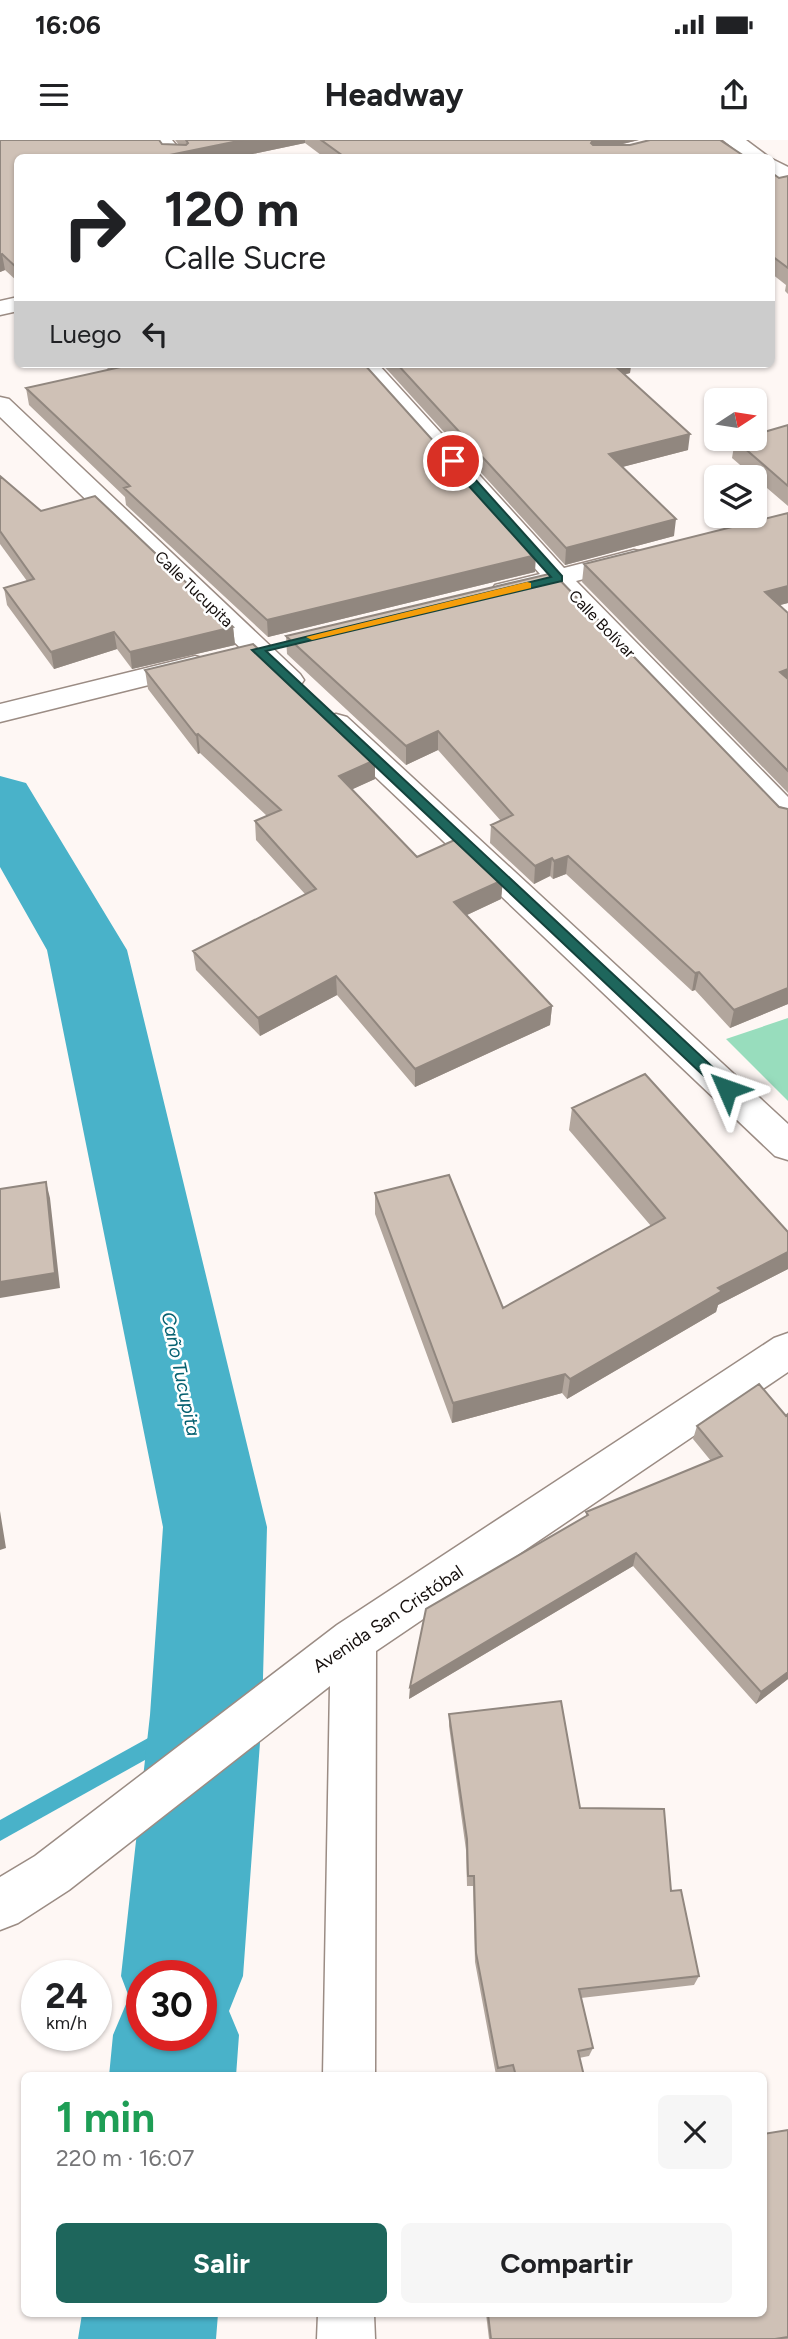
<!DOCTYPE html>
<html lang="es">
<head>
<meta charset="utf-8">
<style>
  :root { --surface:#fff; --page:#f6f6f6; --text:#202124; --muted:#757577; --accent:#1e665c }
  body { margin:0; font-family:Figtree,sans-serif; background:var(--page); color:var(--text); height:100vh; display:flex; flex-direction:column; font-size:26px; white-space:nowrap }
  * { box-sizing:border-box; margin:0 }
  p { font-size:23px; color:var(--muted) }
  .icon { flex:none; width:38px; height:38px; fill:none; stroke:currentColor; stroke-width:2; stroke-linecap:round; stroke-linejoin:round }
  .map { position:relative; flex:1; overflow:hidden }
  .details { position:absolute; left:21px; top:1932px; width:746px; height:245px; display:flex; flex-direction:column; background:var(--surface); border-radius:10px; box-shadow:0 2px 5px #0004 }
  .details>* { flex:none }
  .top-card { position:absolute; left:14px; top:14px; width:761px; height:214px; border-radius:10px; box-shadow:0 2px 5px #0004; background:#fff; color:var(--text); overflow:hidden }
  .needle { width:46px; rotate:78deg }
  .fabs { position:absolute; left:704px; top:248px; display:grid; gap:14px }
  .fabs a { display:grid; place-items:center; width:63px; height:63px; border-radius:10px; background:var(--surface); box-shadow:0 2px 5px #0004; font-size:35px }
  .speed { position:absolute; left:21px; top:1820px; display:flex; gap:14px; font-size:35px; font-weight:700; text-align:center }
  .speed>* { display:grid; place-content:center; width:91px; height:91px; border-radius:50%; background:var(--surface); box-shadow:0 2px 5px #0004; line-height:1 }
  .speed small { font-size:18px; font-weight:400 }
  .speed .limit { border:10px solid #d22; background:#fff; color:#111 }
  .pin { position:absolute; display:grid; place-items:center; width:60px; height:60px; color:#fff; margin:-30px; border:4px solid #fff; border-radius:50%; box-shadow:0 2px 7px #0007 }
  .me { position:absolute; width:77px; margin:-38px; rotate:313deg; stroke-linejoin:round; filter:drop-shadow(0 0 5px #0008) }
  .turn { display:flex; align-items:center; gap:24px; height:147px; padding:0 35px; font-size:32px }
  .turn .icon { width:91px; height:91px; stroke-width:2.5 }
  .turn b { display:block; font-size:49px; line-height:60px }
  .then { display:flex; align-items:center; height:66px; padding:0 35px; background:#0003; gap:14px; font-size:26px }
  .round { display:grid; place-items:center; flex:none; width:74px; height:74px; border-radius:10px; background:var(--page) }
  .overview { display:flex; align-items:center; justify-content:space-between; height:119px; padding:0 35px }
  h1 { font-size:42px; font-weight:700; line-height:52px; color:#1e9e55 }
  .button { display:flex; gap:14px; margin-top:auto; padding:14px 35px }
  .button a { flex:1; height:80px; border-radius:10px; background:var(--accent); color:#fff; font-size:28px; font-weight:700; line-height:80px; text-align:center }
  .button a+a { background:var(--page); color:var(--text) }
  .status { display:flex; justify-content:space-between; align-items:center; height:49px; padding:0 35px; background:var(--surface); direction:ltr }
  .status svg { height:19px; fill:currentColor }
  header { display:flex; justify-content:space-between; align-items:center; height:91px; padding:0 35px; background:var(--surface); font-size:32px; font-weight:700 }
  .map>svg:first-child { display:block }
  .green { fill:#98ddbd }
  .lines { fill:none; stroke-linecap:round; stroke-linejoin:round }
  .stream { fill:#49b2c9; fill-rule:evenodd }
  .river { fill:#49b2c9; fill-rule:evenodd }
  .minor-casing { stroke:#9b8c84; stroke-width:3 }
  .minor { fill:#fff; fill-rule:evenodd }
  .wall { fill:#b2a69d }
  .shaded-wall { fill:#91877f }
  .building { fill:#cfc1b6; stroke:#91877f; stroke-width:2 }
  .route { fill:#1e665c; stroke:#14423c; stroke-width:2 }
  .slow { fill:#f59e0b }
  .labels { text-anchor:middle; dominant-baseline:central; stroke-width:5; stroke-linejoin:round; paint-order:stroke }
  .far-street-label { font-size:16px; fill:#140e0c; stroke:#fff }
  .street-label { font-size:18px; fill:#140e0c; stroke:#fff }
  .water-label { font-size:19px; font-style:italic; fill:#066171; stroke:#fff }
</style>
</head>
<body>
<div class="status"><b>16:06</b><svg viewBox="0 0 49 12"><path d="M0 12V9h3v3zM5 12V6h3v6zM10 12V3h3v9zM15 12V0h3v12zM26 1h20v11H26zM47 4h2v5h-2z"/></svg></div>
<header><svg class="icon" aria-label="menu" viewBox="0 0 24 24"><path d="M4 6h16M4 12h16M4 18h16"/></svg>Headway<svg class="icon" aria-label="share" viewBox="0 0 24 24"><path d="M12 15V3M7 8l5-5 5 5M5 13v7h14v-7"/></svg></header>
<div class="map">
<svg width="788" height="2199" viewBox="0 0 788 2199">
  <rect width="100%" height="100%" fill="#fef7f4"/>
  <!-- green -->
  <path class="green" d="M788,878V961L726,899Z"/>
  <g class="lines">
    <!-- stream -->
    <path class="stream" d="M206,1566L213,1568L216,1575L213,1582L0,1701V1680Z"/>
    <!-- river -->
    <path class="river" d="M0,636L26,643L127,810L267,1387L262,1575L243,1836L229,1871L239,1895L236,1936H109L113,1895L129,1857L121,1836L150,1575L163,1387L47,810L0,727ZM142,1836H201V1895H142Z
      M82,2174H218L216,2199H78Z"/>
    <defs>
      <path id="minor" d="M151,0H172L187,18H166Z
        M723,0H746L770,18H746Z
        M772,19L788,27V42L772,34Z
        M18,157V171L0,175V161Z
        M353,224H378L564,428L634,410L644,412L647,418L644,424L576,441L788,657V686L777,683L552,447L505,459L495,457L491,451L495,445L540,434Z
        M0,257L9,259L300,534L304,540L300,546L290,549L280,546L0,277Z
        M195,516L205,519L209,525L205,531L0,582V564Z
        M336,574L347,577L788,984V1020L775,1016L325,589L321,583L325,577Z
        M788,1193V1232L376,1511L375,1936H323L330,1546L69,1750L18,1783L0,1790V1737L35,1716L337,1485L774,1198Z
        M318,2174H374L375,2199H317Z"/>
    </defs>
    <!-- minor casing -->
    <use href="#minor" class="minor-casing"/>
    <!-- minor -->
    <use href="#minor" class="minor"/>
  </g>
  <!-- wall -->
  <path class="wall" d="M0,0L179,5L175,0H639L618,5L747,18H325L305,3L233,18H18V142L5,130L0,132Z
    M772,33L779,38L788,36V154L785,151L786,145L772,134Z
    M103,224H364L535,432L268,497L126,365L125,357L29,265L26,248L109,230Z
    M382,224H631L630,233L624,235L688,310L622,327L674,396L565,425Z
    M788,285V366L732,318L735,300Z
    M0,336L41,371L233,487L235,505L132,529L117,509L54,529L7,465L4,448L27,441L0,404Z
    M788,373V463L780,465L788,473V653L582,442L584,424Z
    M286,496L788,669V864L730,888L695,850L692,851L566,734L553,739L550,736L534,744L490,703L491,685L501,681L438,610L406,625L287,514Z
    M145,530L375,639L352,649L417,717L503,740L501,759L467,775L552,866L550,885L415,947L337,855L260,896L196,830L193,811L305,754L256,700L255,681L267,676L200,613L198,614L148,549Z
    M572,968L788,1092V1129L718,1165L716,1172L567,1259L562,1253L452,1283L375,1074V1053L503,1168L651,1086L569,990Z
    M759,1244L788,1539L756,1564L633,1426L409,1559L586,1376V1372L711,1321L693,1299L697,1286Z
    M449,1574L580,1668L671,1751L699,1836L694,1845L581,1858L593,1908L589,1916L579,1918L584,1936H512L511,1932L496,1935L475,1822L473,1746H467L466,1710L449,1586Z
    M788,1990V2199H489L486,2174H763Z"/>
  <!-- shaded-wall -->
  <path class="shaded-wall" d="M243,0H305V3L233,18H155Z
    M593,0H639L594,11L591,3Z
    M2,114L5,130L0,132V115Z
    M609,224H631L630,233L608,238Z
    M690,294L688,310L607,331L609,314Z
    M676,379L674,396L565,425L566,408Z
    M536,415L535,432L268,497L267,480Z
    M788,446V463L761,470L765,452Z
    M233,487L235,505L132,529L130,512Z
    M114,492L117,509L54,529L51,512Z
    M788,529V546L780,532Z
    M438,591V610L406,625V606Z
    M198,594L200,613L198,614L196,595Z
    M375,620V639L340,655L339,636Z
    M568,716L566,734L553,739L554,721Z
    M552,718L550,736L534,744L535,726Z
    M503,740L501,759L454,781V762Z
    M699,832L695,850L692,851L695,833Z
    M336,836L337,855L260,896L258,878Z
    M788,848V864L730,888L734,870Z
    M552,866L550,885L415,947V929Z
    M46,1042L50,1058L60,1148L0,1158V1142Z
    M788,1112V1129L718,1165L716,1172L567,1259L570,1239L718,1148Z
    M565,1234L562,1253L452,1283L453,1263Z
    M0,1371L6,1408L0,1410Z
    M636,1413L633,1426L409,1559L410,1547Z
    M788,1532V1539L756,1564L761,1552Z"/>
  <!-- building -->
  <path class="building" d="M0,0H159L162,4L186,5L188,3L186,0H243L155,18H18V129L2,114L0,115Z
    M321,0H593L591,3L593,5H630L650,0H720L747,18H346Z
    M772,33L779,38L788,36V128L772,116Z
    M118,224H364L536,415L267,480L124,348L130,346L26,248L121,227Z
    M397,224H613L690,294L609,314L676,379L566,408Z
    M788,285V346L735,300L739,299H754V295Z
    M0,336L41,371L95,356L233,487L130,512L114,492L51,512L4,448L34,439L0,391Z
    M788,373V446L765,452L788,473V529L780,532L788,539V631L584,424Z
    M553,433L779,667L788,669V848L734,870L699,832L695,833L568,716L554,721L552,718L535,726L491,685L513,675L438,591L406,606L286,496Z
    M253,504L375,620L339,636L417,717L459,698L503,740L454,762L552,866L415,929L336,836L258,878L193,811L316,749L255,681L281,670L198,594L196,595L145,530Z
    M645,934L788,1092V1112L718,1148L722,1151L570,1239L565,1234L453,1263L375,1053L449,1035L503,1168L665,1078L572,968Z
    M46,1042L55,1133L0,1142V1049Z
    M759,1244L786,1276L788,1274V1532L761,1552L636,1413L410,1547L426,1469L588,1375L586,1372L722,1316L697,1286Z
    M561,1561L580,1668L664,1669L671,1751L681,1750L699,1836L579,1849L593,1908L578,1911L584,1936H516L513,1925L498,1928L476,1813L474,1736H468L467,1699L449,1574Z
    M788,1990V2197L775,2199H491L488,2174H763V1994Z"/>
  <!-- route -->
  <path class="route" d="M449,319H457L562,436V441L266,511L732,945L734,949L732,953H722L252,510L551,437L449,324Z"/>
  <!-- slow -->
  <path class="slow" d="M527,442L531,443V448L312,500L306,497Z"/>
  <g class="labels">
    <!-- far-street labels -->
    <g class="far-street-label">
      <text transform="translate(194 449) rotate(44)">Calle Tucupita</text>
      <text transform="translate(602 484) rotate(46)">Calle Bolívar</text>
    </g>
    <!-- street labels -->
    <g class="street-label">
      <text transform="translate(388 1479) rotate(-34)">Avenida San Cristóbal</text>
    </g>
    <!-- water labels -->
    <g class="water-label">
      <text transform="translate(181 1234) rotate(78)">Caño Tucupita</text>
    </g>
  </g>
</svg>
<div class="fabs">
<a><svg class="needle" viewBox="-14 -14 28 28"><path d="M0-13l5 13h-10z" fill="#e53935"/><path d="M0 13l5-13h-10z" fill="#757577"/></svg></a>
<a><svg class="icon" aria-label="layers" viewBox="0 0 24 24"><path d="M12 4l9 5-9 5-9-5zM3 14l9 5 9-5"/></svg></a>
</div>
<div class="speed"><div>24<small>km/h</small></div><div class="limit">30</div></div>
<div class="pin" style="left:453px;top:321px;background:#d93025"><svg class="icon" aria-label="arrive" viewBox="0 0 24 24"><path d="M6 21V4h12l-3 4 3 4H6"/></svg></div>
<svg class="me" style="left:727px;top:949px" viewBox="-20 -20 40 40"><path d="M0-17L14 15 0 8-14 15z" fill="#1e665c" stroke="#fff" stroke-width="4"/></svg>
<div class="top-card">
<div class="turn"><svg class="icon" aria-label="right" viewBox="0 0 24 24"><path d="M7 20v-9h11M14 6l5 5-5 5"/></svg><div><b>120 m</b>Calle Sucre</div></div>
<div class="then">Luego<svg class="icon" aria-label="left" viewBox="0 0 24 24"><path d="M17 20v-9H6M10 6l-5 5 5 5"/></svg></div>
</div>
<section class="details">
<div class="overview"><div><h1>1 min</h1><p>220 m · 16:07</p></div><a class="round"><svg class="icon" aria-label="close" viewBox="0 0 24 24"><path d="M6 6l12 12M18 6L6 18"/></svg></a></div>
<div class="button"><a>Salir</a><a>Compartir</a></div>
</section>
</div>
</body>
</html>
